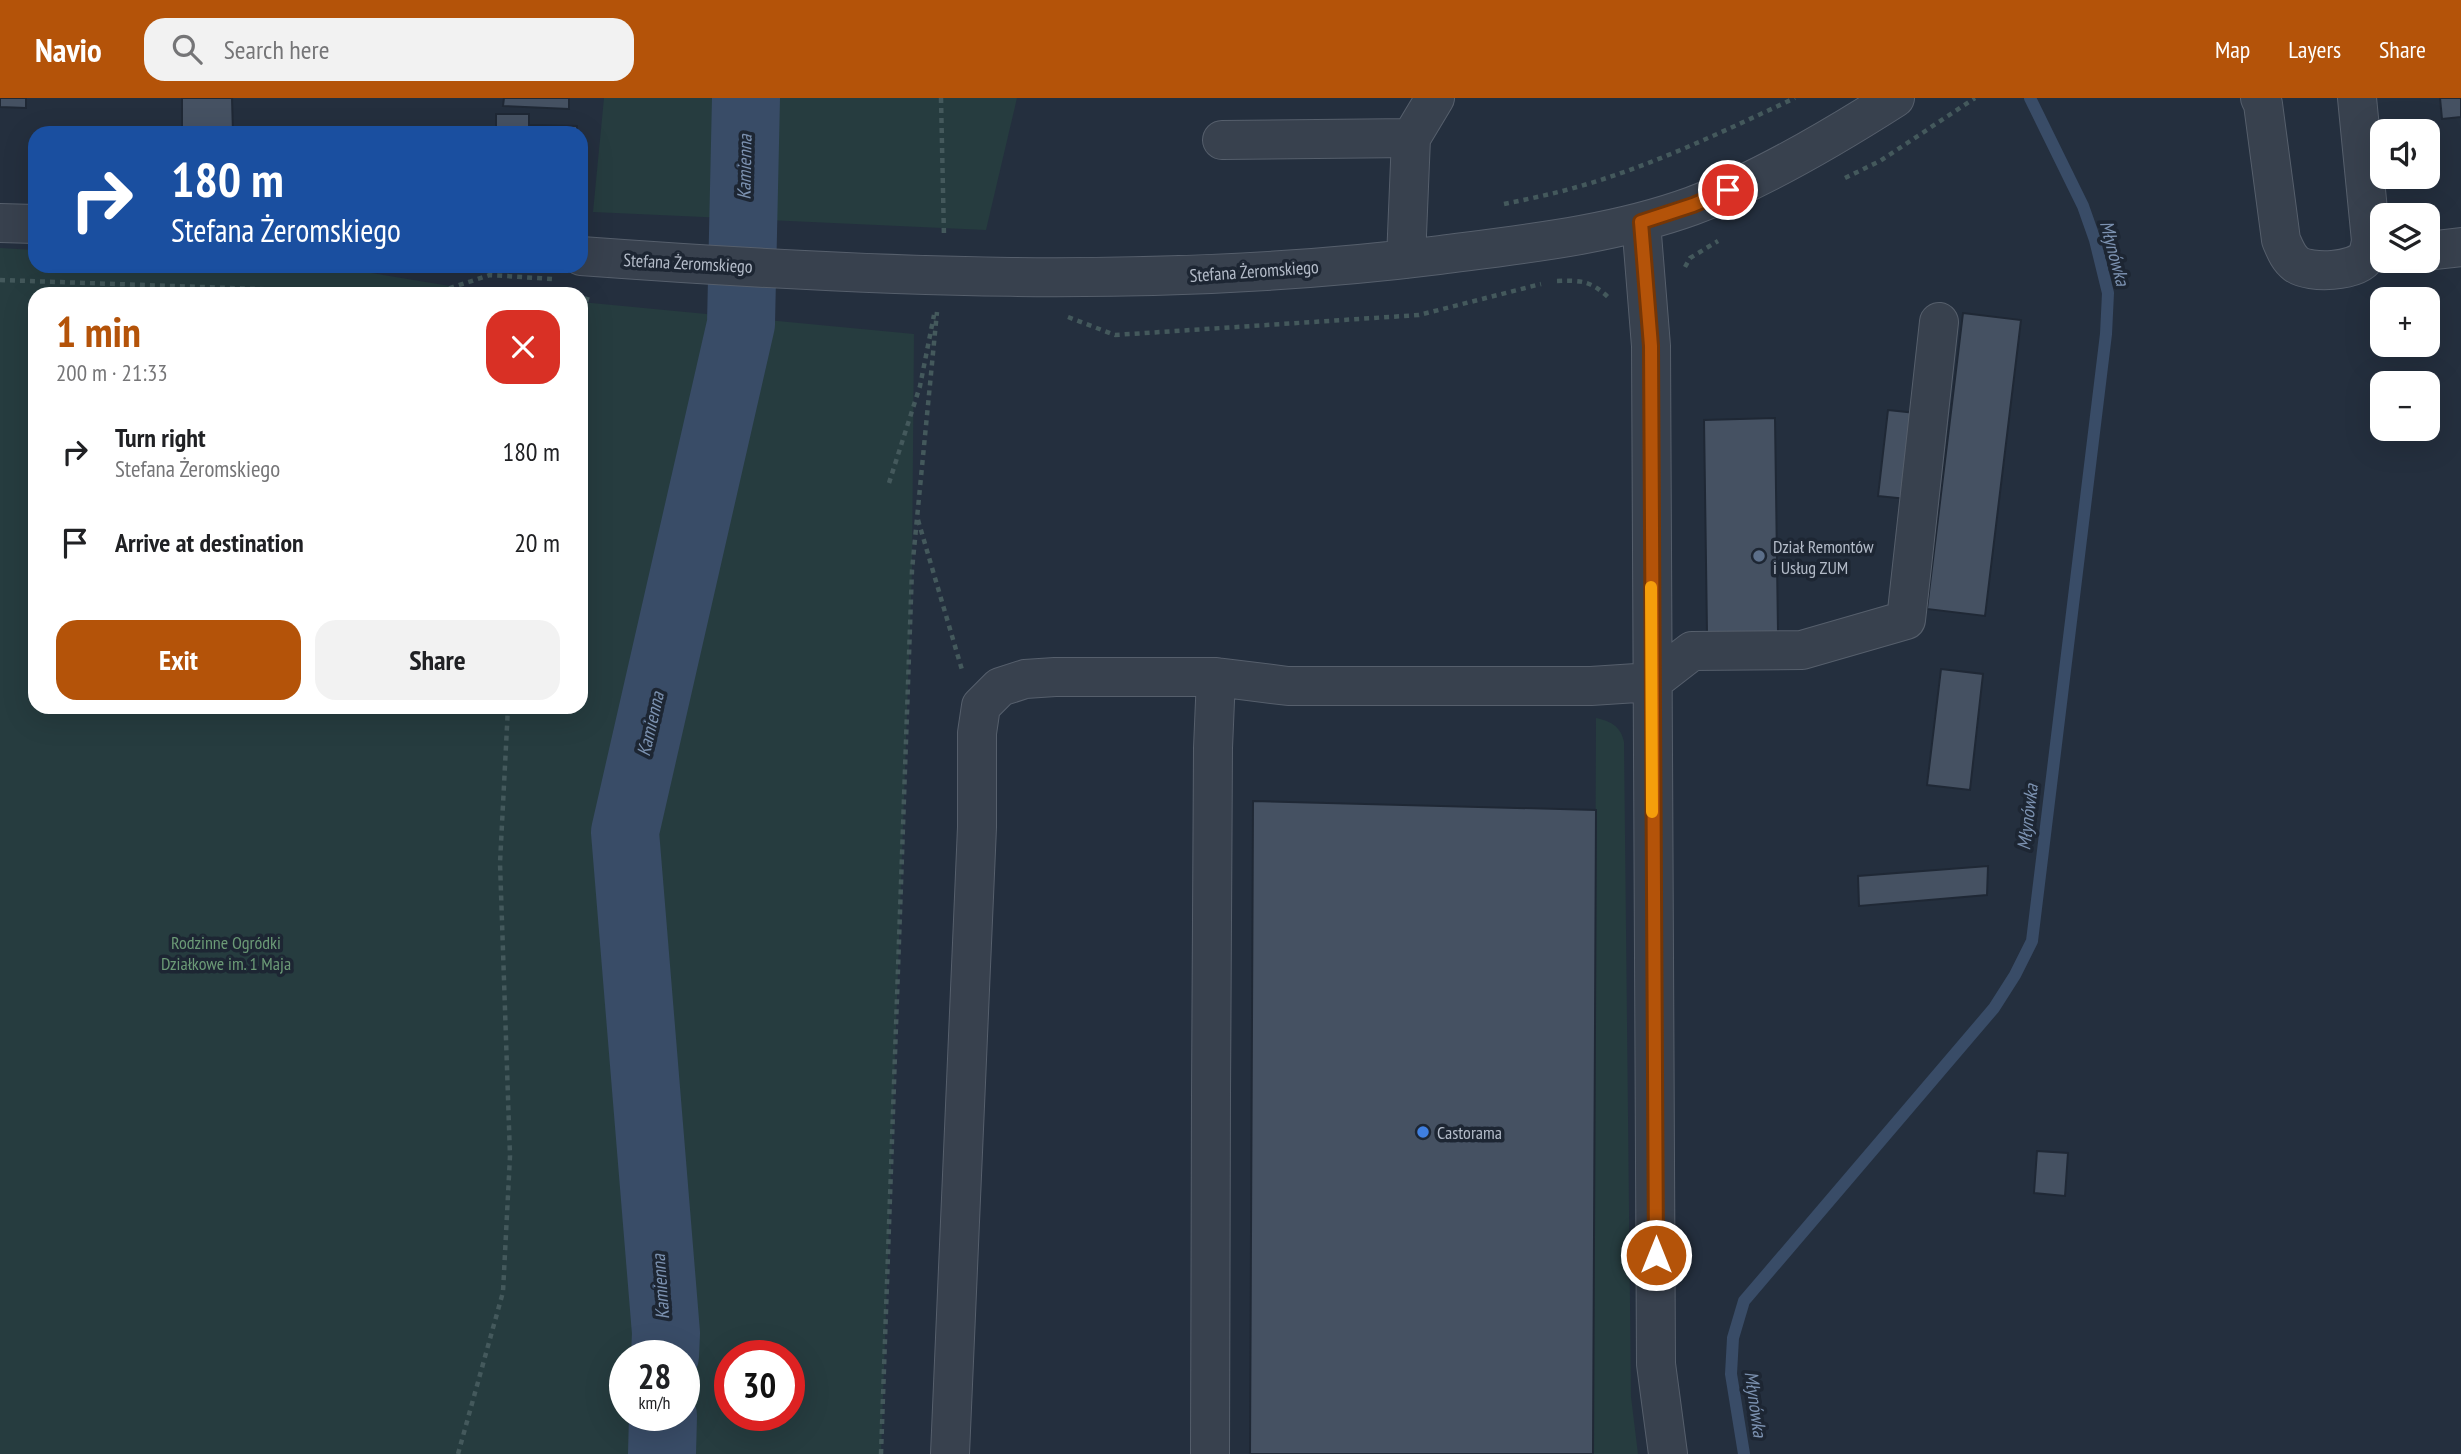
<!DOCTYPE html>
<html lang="en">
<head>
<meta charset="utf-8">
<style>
  :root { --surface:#fff; --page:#f2f2f2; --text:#202124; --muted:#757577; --accent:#b45309 }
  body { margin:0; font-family:"PT Sans Narrow",sans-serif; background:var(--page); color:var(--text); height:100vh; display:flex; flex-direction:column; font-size:26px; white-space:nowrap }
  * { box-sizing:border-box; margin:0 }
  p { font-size:23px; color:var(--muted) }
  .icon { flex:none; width:38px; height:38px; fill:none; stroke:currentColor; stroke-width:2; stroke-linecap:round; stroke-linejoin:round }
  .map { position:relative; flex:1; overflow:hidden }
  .drawer { position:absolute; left:28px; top:189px; width:560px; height:427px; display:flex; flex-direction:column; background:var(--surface); border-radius:21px; box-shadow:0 7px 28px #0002 }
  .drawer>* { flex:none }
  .hud { position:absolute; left:28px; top:28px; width:560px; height:147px; border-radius:21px; box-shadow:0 7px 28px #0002; background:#1a4fa0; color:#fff; overflow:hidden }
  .controls { position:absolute; left:2370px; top:21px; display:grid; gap:14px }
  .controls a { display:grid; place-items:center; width:70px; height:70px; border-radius:14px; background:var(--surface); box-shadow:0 7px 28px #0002; font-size:35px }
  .speed { position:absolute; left:609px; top:1242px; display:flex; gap:14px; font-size:35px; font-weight:700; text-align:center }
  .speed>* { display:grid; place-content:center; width:91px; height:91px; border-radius:50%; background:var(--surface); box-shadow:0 7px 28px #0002; line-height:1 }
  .speed small { font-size:18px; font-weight:400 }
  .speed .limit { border:10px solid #d22; background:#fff; color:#111 }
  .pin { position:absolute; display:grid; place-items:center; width:60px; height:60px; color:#fff; margin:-30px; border:4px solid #fff; border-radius:50%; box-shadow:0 2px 7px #0007 }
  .me { position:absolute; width:77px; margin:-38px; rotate:0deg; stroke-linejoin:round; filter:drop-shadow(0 0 5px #0008) }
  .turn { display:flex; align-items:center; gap:24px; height:147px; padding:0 28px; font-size:32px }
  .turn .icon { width:91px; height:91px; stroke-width:2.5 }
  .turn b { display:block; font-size:49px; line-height:60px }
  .round { display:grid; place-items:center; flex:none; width:74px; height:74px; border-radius:21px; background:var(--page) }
  .headline { display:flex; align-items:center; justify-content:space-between; height:119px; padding:0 28px }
  h1 { font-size:42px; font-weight:800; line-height:52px; color:var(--accent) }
  .action { display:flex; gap:14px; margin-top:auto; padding:14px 28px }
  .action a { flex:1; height:80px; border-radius:21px; background:var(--accent); color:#fff; font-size:28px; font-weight:800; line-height:80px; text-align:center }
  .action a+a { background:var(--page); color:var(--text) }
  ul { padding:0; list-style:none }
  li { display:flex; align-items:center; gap:21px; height:91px; padding:0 28px }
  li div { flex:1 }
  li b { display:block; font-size:26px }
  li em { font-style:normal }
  header { display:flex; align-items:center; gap:42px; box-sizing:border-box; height:98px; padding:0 35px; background:var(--accent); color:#fff }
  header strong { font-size:33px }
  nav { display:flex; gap:38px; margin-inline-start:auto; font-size:24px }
  .search { width:490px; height:63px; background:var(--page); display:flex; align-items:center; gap:18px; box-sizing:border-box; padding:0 24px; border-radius:21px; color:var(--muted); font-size:26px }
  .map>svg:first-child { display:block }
  .green { fill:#263c3f; fill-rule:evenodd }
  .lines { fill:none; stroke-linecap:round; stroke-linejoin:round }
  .stream { stroke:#394c67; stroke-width:12 }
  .river { stroke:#394c67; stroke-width:68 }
  .building { fill:#455162; stroke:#1f2835; stroke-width:2 }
  .minor-casing { stroke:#565f6c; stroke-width:40 }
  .path { stroke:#44595c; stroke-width:4.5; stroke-dasharray:5 5; stroke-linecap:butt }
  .minor { stroke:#38414e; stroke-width:38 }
  .route-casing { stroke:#753606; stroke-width:18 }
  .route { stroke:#b45309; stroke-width:12 }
  .slow { stroke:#f59e0b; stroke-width:12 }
  .service-dot { fill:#5c6f8a; stroke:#1d2633; stroke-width:2.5 }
  .shop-dot { fill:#3f7fe0; stroke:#1d2633; stroke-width:2.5 }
  .labels { text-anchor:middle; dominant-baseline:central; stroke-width:7; stroke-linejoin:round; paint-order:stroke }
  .street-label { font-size:18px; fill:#b4bcc9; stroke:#1d2633 }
  .poi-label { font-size:18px; fill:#b4bcc9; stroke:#1d2633; text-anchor:start }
  .park-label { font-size:18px; fill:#6b9a76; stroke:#1d2633 }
  .water-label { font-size:19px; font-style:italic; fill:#7c92b1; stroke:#1d2633 }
</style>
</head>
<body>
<header>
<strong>Navio</strong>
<div class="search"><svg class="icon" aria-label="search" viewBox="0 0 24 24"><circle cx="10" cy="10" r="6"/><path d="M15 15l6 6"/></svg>Search here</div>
<nav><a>Map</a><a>Layers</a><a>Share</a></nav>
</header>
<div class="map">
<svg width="2461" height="1356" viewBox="0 0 2461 1356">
  <rect width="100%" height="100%" fill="#242f3e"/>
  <!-- green -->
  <path class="green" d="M604,0H1017L986,132L593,114Z
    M0,150L35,152V168H329L498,196H35V609H581V204L914,236L912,472L881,1356H0ZM625,1258H684V1318H625ZM730,1258H789V1318H730Z
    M1596,620C1610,623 1621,628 1624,644L1631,1299L1638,1356H1593Z"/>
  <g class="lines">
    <!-- stream -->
    <path class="stream" d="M1744,1356L1731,1276L1733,1240L1744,1203L1994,910L2015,877L2032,843L2106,236L2108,195L2095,142L2083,108L2030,0"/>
    <!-- river -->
    <path class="river" d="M665,1258L666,1235L625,734L741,226L746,0
      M662,1356L663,1318"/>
  </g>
  <!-- building -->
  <path class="building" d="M0,0H26V10L0,9Z
    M182,0H232L233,35H182Z
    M504,0H569V11L503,8Z
    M2440,0H2461V19L2442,21Z
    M496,16H529V27L577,28V35H496Z
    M1963,215L2021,222L1985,518L1927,511Z
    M1888,312L1916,315L1907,401L1878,398Z
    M1775,320L1778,534L1707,535L1704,322Z
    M1941,571L1983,576L1970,692L1927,687Z
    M1253,703L1596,712L1593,1356H1250Z
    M1988,768L1987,797L1859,808L1858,778Z
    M2037,1053L2068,1055L2065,1098L2034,1095Z"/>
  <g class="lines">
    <defs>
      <path id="minor" d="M2260,0L2263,6L2281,142C2285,151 2288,160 2296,166C2310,176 2356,174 2366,159C2369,155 2370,148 2371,143L2357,0
        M1411,40L1435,0
        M1222,42L1411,40L1406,161
        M1641,124L1651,248L1656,1266L1668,1356
        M0,125L35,126
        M2427,153L2461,149
        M581,158C867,179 1155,193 1440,157C1524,146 1612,137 1692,108C1760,83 1834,39 1895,0
        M950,1356L977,729V635L981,608L1000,589L1025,581L1055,579H1216L1288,588H1591L1652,584L1692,553L1802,552L1906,522L1939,224
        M1210,1356L1211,997L1213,650L1216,579"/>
    </defs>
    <!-- minor casing -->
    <use href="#minor" class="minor-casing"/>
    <!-- path -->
    <path class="path" d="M941,0L944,139
      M1845,80L1880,63L1975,0
      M1504,106C1528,101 1553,96 1577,89C1652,68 1724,33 1795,0
      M1685,169L1690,160L1718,143
      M0,182L403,196L444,192L490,177L552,181
      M1557,183C1582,182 1591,183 1609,200
      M1068,219L1115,237L1419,217L1541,186
      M581,223L588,197
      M889,385L920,288L934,217
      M918,422L962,572
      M458,1356L503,1194L510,1058L500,765L508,609
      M881,1356L912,472L937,214"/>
    <!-- minor -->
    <use href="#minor" class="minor"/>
  </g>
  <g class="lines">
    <defs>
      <path id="route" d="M1656,1157L1651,248L1641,124L1693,107L1728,92"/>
    </defs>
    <!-- route casing -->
    <use href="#route" class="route-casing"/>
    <!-- route -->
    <use href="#route" class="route"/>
    <!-- slow -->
    <path class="slow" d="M1651,489L1652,714"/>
  </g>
  <!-- markers -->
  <circle class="service-dot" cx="1759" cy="458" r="7"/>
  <circle class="shop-dot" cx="1423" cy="1034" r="7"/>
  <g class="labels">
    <!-- street labels -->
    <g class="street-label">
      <text transform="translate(688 165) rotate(3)">Stefana Żeromskiego</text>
      <text transform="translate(1254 173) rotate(-4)">Stefana Żeromskiego</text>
    </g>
    <!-- poi labels -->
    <g class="poi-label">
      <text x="1773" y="448">Dział Remontów<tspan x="1773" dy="21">i Usług ZUM</tspan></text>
      <text x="1437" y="1034">Castorama</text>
    </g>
    <!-- park labels -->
    <g class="park-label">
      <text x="226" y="844">Rodzinne Ogródki<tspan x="226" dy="21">Działkowe im. 1 Maja</tspan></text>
    </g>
    <!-- water labels -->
    <g class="water-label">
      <text transform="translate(744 69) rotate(-89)">Kamienna</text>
      <text transform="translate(2115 155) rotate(75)">Młynówka</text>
      <text transform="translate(650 626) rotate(-77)">Kamienna</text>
      <text transform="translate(2027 719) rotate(-83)">Młynówka</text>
      <text transform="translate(660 1189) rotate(-94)">Kamienna</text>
      <text transform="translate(1756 1306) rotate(82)">Młynówka</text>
    </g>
  </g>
</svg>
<div class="controls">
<a><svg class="icon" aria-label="sound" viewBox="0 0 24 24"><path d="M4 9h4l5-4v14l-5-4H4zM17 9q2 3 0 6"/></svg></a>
<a><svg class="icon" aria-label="layers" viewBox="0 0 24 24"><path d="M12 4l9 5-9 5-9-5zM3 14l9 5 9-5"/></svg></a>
<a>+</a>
<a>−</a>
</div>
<div class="speed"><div>28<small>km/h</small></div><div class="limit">30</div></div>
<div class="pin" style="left:1728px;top:92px;background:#d93025"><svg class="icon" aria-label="arrive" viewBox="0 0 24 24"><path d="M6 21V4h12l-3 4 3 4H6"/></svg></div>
<svg class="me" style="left:1656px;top:1157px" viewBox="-20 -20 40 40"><circle r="17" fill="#b45309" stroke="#fff" stroke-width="3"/><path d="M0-11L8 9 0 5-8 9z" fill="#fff"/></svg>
<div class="hud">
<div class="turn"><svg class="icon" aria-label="right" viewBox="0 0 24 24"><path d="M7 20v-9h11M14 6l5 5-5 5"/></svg><div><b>180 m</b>Stefana Żeromskiego</div></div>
</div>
<section class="drawer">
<div class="headline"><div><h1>1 min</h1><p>200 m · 21:33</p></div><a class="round" style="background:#d93025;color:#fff"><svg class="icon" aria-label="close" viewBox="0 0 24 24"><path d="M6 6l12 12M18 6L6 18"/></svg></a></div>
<ul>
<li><svg class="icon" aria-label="right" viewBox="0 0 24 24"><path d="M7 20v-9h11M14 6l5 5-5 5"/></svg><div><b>Turn right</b><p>Stefana Żeromskiego</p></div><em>180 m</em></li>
<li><svg class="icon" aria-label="arrive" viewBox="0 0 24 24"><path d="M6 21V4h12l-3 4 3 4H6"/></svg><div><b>Arrive at destination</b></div><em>20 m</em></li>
</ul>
<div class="action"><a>Exit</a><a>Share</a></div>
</section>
</div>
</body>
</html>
